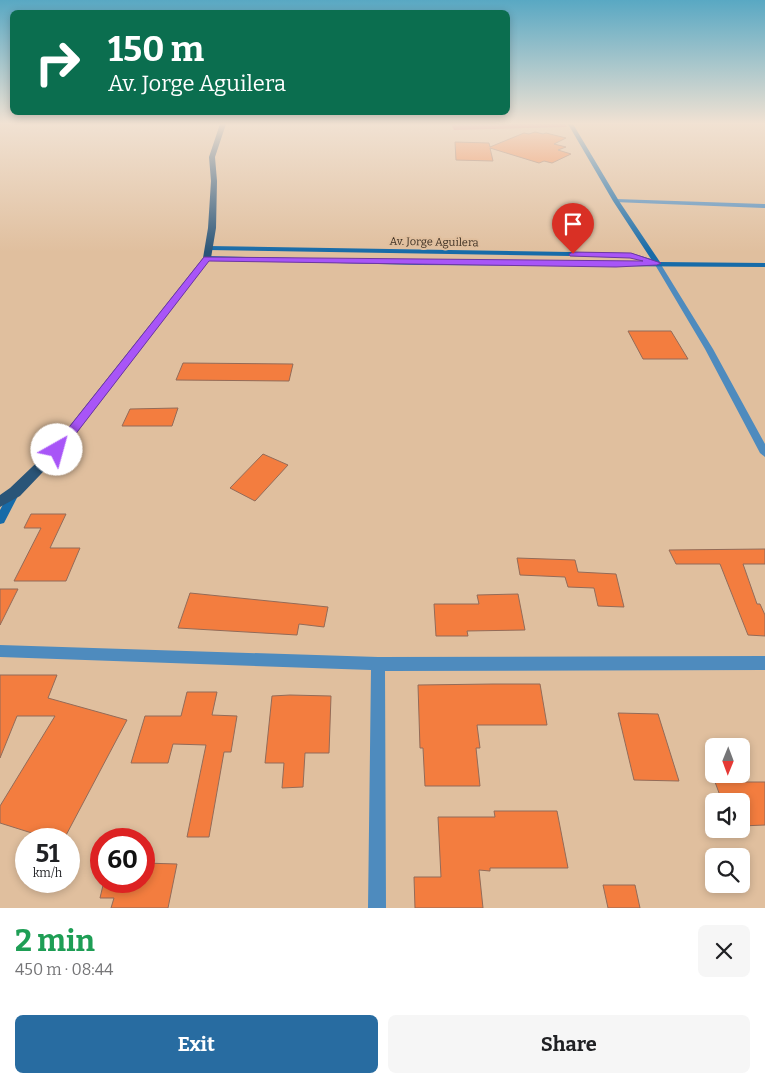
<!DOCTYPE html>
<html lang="en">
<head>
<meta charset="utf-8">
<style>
  :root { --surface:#fff; --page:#f6f6f6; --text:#202124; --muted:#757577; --accent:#286ca1 }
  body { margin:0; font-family:Bitter,serif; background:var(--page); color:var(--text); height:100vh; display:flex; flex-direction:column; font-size:19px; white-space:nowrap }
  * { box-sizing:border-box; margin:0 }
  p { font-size:16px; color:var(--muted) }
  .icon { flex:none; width:28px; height:28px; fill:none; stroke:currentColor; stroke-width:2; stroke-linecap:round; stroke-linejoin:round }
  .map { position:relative; height:908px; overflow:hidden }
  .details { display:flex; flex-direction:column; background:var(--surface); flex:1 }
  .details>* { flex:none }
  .guide { position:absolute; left:10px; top:10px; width:500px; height:105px; border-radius:8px; box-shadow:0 2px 8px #0003; background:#0b6e4f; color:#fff; overflow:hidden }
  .needle { width:32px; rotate:181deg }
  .buttons { position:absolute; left:705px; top:738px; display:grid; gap:10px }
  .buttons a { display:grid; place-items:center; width:45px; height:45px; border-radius:8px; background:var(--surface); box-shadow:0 2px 8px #0003; font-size:25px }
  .speed { position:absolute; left:15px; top:828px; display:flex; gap:10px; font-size:25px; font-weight:700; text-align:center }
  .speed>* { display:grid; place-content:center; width:65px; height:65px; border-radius:50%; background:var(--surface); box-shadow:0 2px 8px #0003; line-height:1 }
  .speed small { font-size:12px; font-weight:400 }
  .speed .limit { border:8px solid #d22; background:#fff; color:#111 }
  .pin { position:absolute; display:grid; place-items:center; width:42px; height:42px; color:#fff; margin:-51px -21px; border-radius:50% 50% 50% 0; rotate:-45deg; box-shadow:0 0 5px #0007 }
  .pin .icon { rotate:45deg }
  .me { position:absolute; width:55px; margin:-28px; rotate:38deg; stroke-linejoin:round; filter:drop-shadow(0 0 4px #0008) }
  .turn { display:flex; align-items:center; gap:18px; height:105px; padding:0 15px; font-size:22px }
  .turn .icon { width:65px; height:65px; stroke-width:2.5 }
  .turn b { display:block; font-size:35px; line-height:42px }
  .round { display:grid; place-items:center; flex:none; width:52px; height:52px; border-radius:8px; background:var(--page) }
  .headline { display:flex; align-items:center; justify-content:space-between; height:85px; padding:0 15px }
  h1 { font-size:30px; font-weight:700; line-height:38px; color:#1e9e55 }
  .cta { display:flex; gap:10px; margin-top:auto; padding:10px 15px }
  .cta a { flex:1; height:58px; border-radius:8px; background:var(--accent); color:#fff; font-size:20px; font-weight:700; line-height:58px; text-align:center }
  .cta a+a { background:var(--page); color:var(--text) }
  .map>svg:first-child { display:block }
  .forest { fill:#d6567a }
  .building { fill:#f37d3f; stroke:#936b58 }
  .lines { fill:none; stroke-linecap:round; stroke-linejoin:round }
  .street { fill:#4e8bbe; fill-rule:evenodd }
  .secondary { fill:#176ba8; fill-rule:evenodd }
  .primary { fill:#2a5578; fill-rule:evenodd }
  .route { fill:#a855f7; stroke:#6d37a1 }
  .labels { text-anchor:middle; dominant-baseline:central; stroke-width:4; stroke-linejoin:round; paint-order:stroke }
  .far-street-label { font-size:11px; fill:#3c2e21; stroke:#e0bf9e }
</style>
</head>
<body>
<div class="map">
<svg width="765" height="908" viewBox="0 0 765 908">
  <rect width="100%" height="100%" fill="#e0bf9e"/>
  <!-- forest -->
  <path class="forest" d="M451,124H565L567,127L454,130Z"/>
  <!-- building -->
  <path class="building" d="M535,132L543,134L546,133L566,138L554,144L566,147L558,150L571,154L552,163L544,161L539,163L490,148L493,161L456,160L455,142L489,143L490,147L524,133L529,134Z
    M628,331H671L688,359H643Z
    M183,363L293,364L289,381L176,380Z
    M178,408L172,426H122L130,409Z
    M263,454L288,465L255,501L230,488Z
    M31,514H66L50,548H80L66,581H14L41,528H24Z
    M765,549V564H743L757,604H760L765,615V636L748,635L720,564H676L669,550Z
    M517,558L575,560L578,572L616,574L624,607L598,606L594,588L568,587L565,577L520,575Z
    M0,589H18L0,625Z
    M190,593L328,607L324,627L299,624L297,635L178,628Z
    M518,594L525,630L467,631L468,636H436L434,604H479L477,595Z
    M0,675H57L48,698L127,720L64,839H51L0,823V806L55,716H17L0,758Z
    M493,684H540L547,725H477L480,748H476L480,786H425L423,748H420L418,685Z
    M187,692H217L212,715L237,716L231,752H224L209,837H187L206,745L173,744L168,763H131L145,716H181Z
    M290,695L331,696L329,753H305L303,787L282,788L284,763H265L272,696Z
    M618,713L658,714L679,781L634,780Z
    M715,782H765V825L741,826V801H722Z
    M494,811H557L568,868H490V871L479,870L483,908H415L414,877H441L438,817H495Z
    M144,863L177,864L168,908H111L114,898H100L104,881H144Z
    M603,885H635L640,908H608Z"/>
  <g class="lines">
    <!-- street -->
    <path class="street" d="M616,199L765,204V208L614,202V200Z
      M655,262L660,263L713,349L765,444V457L760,453L705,349L654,263Z
      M0,645L378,657L765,656V670L385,671L386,908H368L371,670L0,657Z"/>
    <!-- secondary -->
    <path class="secondary" d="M568,124H573L619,201L660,262L765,263V267L419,265L207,260L204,258L207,256L419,261L648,262L631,257L209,250L206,248L209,246L631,253L651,259L613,201Z
      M15,488L19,489L20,492L4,523L0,524V510L11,489Z"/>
    <!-- primary -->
    <path class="primary" d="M220,124H226L215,157L217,181L216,228L211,258L61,453L20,496L0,507V495L10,488L53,447L203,258L208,228L211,181L209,157Z"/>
  </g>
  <!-- sky -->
  <linearGradient id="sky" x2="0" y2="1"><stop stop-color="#59a8c3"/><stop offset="0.49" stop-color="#f1e2d3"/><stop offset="1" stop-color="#f1e2d3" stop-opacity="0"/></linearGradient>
  <rect width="765" height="252" fill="url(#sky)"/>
  <!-- route -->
  <path class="route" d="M573,252L631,253L661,263L657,265L616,267L209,261L61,453H53L51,450L204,257L643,261L630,258L570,256L569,254Z"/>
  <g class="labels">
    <!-- far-street labels -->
    <g class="far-street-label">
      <text transform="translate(434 242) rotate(1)">Av. Jorge Aguilera</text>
    </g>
  </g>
</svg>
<div class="buttons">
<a><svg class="needle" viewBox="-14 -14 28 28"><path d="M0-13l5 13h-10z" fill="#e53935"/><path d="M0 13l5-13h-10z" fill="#757577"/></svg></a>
<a><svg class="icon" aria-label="sound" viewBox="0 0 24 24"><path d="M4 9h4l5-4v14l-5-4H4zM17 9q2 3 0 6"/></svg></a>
<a><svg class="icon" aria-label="search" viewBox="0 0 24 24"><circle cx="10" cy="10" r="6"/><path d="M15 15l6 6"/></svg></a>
</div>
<div class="speed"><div>51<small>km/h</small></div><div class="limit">60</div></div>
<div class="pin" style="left:573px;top:254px;background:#d93025"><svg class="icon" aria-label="arrive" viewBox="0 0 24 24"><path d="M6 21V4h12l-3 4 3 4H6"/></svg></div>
<svg class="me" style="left:57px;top:450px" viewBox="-20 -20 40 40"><circle r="19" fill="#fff"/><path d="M0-13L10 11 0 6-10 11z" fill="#a855f7"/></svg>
<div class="guide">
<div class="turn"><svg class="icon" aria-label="right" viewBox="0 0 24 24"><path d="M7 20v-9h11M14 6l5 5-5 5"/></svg><div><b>150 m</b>Av. Jorge Aguilera</div></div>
</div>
</div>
<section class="details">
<div class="headline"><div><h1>2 min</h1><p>450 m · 08:44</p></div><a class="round"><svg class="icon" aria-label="close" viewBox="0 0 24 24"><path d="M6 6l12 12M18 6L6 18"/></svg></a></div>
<div class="cta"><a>Exit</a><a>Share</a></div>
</section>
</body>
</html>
